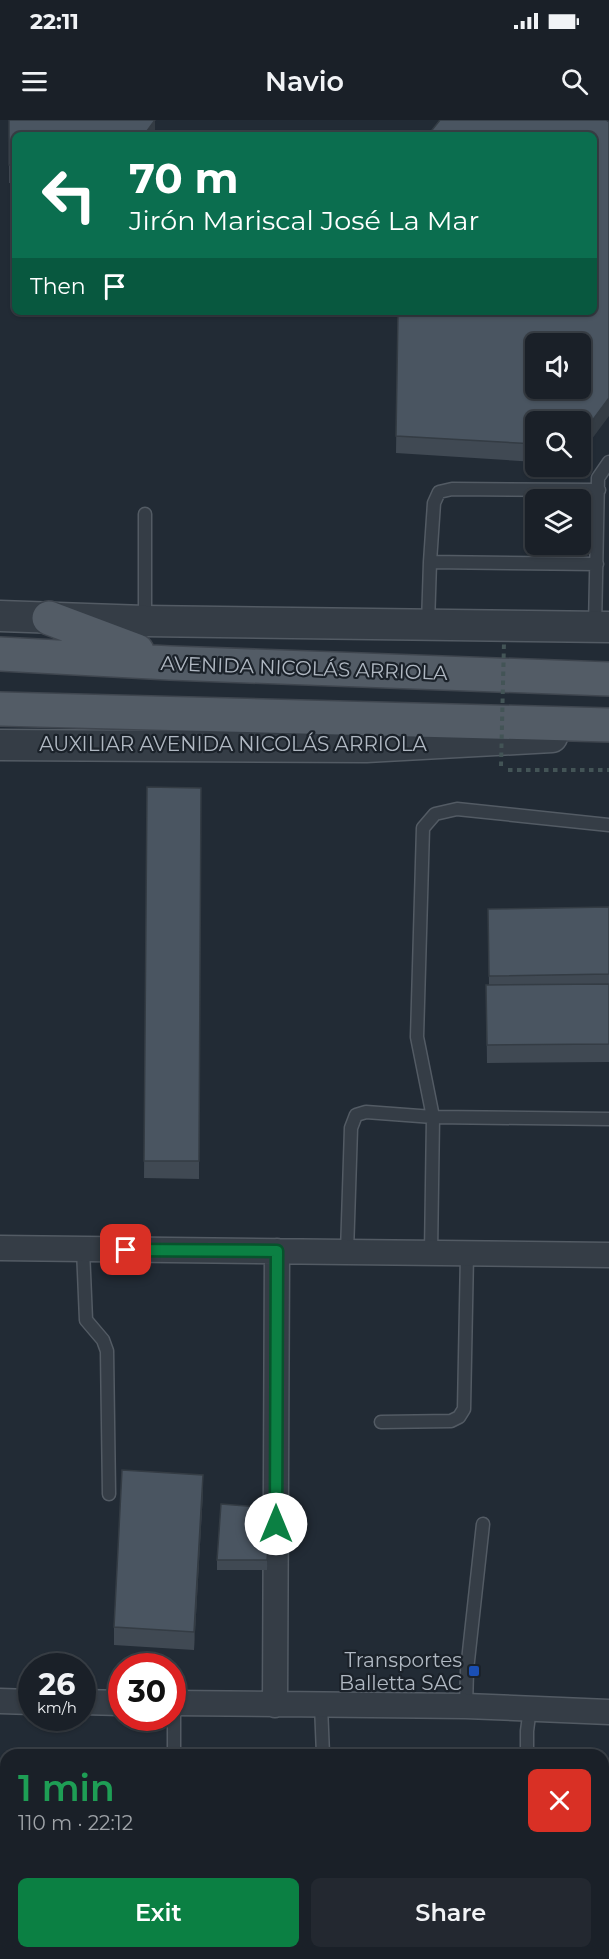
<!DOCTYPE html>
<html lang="en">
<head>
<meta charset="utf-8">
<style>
  :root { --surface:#1a2028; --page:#232830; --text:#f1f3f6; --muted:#9fa3a8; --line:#383e45; --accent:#0b8043 }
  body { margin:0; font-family:Montserrat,sans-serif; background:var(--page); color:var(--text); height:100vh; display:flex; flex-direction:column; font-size:22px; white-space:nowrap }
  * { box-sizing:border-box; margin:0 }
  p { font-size:20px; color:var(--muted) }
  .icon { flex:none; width:33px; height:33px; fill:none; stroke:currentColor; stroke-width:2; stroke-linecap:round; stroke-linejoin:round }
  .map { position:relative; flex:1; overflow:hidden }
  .panel { position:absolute; left:0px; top:1629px; width:609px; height:210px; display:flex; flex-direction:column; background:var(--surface); border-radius:18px 18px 0 0; box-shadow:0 2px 4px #0004,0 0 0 2px var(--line) }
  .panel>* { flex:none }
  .banner { position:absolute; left:12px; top:12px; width:585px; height:183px; border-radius:9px; box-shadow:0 2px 4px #0004,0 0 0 2px var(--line); background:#0b6e4f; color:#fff; overflow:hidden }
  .controls { position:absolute; left:525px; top:213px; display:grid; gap:12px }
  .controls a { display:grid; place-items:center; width:66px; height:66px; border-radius:9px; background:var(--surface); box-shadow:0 2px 4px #0004,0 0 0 2px var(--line); font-size:30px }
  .speed { position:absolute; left:18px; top:1533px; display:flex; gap:12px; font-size:30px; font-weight:700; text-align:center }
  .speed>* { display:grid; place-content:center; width:78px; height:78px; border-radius:50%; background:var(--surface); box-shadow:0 2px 4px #0004,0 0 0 2px var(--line); line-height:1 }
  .speed small { font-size:15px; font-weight:400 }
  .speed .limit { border:9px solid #d22; background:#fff; color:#111 }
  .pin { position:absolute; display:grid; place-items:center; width:51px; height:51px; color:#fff; margin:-26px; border-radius:12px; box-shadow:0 3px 9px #0006 }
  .me { position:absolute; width:66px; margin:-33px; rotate:0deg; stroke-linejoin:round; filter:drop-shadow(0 0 4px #0008) }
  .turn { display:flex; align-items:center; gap:21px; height:126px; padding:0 18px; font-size:27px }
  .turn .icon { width:78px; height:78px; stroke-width:2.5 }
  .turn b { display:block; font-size:42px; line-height:51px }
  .then { display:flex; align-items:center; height:57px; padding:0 18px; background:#0003; gap:12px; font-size:22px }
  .round { display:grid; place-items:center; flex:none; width:63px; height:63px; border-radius:9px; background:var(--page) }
  .summary { display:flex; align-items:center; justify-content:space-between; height:102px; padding:0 18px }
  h1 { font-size:36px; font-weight:600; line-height:45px; color:#1e9e55 }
  .button { display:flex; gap:12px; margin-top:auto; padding:12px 18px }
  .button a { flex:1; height:69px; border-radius:9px; background:var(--accent); color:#fff; font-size:24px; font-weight:600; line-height:69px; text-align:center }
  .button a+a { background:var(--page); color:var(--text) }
  .status { display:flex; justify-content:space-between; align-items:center; height:42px; padding:0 30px; background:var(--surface); direction:ltr }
  .status svg { height:16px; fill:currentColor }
  header { display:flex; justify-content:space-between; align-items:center; height:78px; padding:0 18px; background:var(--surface); font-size:27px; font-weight:600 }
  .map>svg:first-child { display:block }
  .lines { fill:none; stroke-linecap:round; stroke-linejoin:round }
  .service-casing { stroke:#535b64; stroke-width:15 }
  .minor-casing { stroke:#535b64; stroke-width:27 }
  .tertiary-casing { stroke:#535b64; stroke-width:33 }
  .primary-casing { stroke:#3f464f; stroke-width:36 }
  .path { stroke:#435456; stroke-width:4; stroke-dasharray:4.5 4.5; stroke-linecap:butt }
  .service { stroke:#353d46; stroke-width:12 }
  .minor { stroke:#353d46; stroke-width:24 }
  .tertiary { stroke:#353d46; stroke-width:30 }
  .primary { stroke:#535c66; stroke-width:33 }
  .path-bridge { stroke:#435456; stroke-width:4; stroke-dasharray:4.5 4.5; stroke-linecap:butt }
  .wall { fill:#404953 }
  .shaded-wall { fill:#343c44 }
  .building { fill:#4a5561; stroke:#343c44; stroke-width:1.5; fill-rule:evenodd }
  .route-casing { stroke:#07532c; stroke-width:15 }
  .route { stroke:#0b8043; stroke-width:10 }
  .transit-dot { fill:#1a4fb4; stroke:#1b222a; stroke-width:2 }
  .labels { text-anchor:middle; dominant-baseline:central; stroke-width:4.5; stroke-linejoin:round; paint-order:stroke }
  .street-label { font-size:20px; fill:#b0b8c2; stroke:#1b222a }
  .poi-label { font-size:20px; fill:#b0b8c2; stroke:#1b222a; text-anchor:end }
</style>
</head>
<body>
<div class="status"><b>22:11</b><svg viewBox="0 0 49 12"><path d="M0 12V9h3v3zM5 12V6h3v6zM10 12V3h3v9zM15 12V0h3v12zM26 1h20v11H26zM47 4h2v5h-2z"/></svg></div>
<header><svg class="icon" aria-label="menu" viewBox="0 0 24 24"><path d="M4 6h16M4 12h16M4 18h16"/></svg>Navio<svg class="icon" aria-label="search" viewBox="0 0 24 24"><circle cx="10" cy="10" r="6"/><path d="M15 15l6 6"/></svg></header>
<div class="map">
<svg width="609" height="1839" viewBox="0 0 609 1839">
  <rect width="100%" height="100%" fill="#222b35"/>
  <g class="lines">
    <defs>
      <path id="service" d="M597,444L430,442L434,383L439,372L452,369L599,370
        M145,500V394
        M428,504L430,442
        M595,507L598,358L609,342
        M83,1129L86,1200L103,1220L107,1231L109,1374
        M347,1132L351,1008L356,995L366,992L433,997L609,999
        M431,1133L433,997L417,917L423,708L435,694L457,689L609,705
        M381,1302L451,1301L459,1297L464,1289L467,1134
        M321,1585L323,1635
        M466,1586L467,1550L483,1404
        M174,1635V1583
        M527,1635V1611L530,1588
        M531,1833V1839"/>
      <path id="minor" d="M0,1128L609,1135
        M0,1581L32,1582
        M82,1582L122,1583
        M172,1583L466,1586L609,1592
        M275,1585L277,1131"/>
      <path id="tertiary" d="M0,496L145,501L609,507
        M0,625L366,627L552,617"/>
      <path id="primary" d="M49,498L137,531
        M0,534L170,543L609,559
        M0,589L609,605"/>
    </defs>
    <!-- service casing -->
    <use href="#service" class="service-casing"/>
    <!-- minor casing -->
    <use href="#minor" class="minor-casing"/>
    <!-- tertiary casing -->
    <use href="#tertiary" class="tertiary-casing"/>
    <!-- primary casing -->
    <use href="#primary" class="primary-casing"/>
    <!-- path -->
    <path class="path" d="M508,650H609"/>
    <!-- service -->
    <use href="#service" class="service"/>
    <!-- minor -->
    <use href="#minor" class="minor"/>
    <!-- tertiary -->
    <use href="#tertiary" class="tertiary"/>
    <!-- primary -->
    <use href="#primary" class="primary"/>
    <!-- path-bridge -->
    <path class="path-bridge" d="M501,646L504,522"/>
  </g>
  <!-- wall -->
  <path class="wall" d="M9,0L155,15H15V63H9Z
    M398,192L580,302H536V342L396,333Z
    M147,667L201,668L199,1059L144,1058Z
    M609,787V942L487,943L486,865H489L488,789Z
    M203,1372L194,1530L114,1525V1507Z
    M272,1398L267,1450H217V1440Z"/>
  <!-- shaded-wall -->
  <path class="shaded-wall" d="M155,0V15H144Z
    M609,278V296L580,335V317Z
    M203,1355V1372L194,1530V1512Z
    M272,1388V1398L267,1450V1440Z"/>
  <!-- building -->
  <path class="building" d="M9,0H155L144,15H15V45H9Z
    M440,0H606L609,2V278L580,317V302H536V324L396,316L398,192H594V15H428ZM536,224H580V268H536Z
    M147,667L201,668L199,1041H144Z
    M609,787V854L489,856L488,789Z
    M609,864V924L487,925L486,865Z
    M122,1350L203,1355L194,1512L114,1507Z
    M221,1384L272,1388L267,1440H217Z"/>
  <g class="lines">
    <defs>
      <path id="route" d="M126,1130L277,1131L276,1404"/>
    </defs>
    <!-- route casing -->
    <use href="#route" class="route-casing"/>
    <!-- route -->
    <use href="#route" class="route"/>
  </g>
  <!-- markers -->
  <rect class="transit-dot" x="468" y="1545" width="12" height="12" rx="3"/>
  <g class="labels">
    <!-- street labels -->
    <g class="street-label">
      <text transform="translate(304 548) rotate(2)">AVENIDA NICOLÁS ARRIOLA</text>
      <text x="233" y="624">AUXILIAR AVENIDA NICOLÁS ARRIOLA</text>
    </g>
    <!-- poi labels -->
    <g class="poi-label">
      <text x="462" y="1540">Transportes<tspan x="462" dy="23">Balletta SAC</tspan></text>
    </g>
  </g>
</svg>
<div class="controls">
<a><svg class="icon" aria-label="sound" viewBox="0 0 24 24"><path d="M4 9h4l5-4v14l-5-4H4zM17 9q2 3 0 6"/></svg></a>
<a><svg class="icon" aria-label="search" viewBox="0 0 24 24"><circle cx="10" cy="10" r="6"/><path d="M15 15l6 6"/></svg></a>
<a><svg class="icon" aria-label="layers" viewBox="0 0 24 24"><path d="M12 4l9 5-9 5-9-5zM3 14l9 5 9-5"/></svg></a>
</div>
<div class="speed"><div>26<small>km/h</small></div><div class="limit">30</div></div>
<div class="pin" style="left:126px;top:1130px;background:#d93025"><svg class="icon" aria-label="arrive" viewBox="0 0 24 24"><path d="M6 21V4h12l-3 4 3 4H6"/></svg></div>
<svg class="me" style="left:276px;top:1404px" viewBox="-20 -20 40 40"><circle r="19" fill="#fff"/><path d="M0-13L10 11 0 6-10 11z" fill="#0b8043"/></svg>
<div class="banner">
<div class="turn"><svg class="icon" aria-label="left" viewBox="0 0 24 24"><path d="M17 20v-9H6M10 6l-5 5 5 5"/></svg><div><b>70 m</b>Jirón Mariscal José La Mar</div></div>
<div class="then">Then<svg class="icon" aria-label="arrive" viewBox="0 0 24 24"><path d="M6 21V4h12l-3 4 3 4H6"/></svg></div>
</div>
<section class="panel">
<div class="summary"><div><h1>1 min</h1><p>110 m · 22:12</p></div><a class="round" style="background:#d93025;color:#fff"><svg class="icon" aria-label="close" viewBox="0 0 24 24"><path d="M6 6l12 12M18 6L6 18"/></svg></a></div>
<div class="button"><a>Exit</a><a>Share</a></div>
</section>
</div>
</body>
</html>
